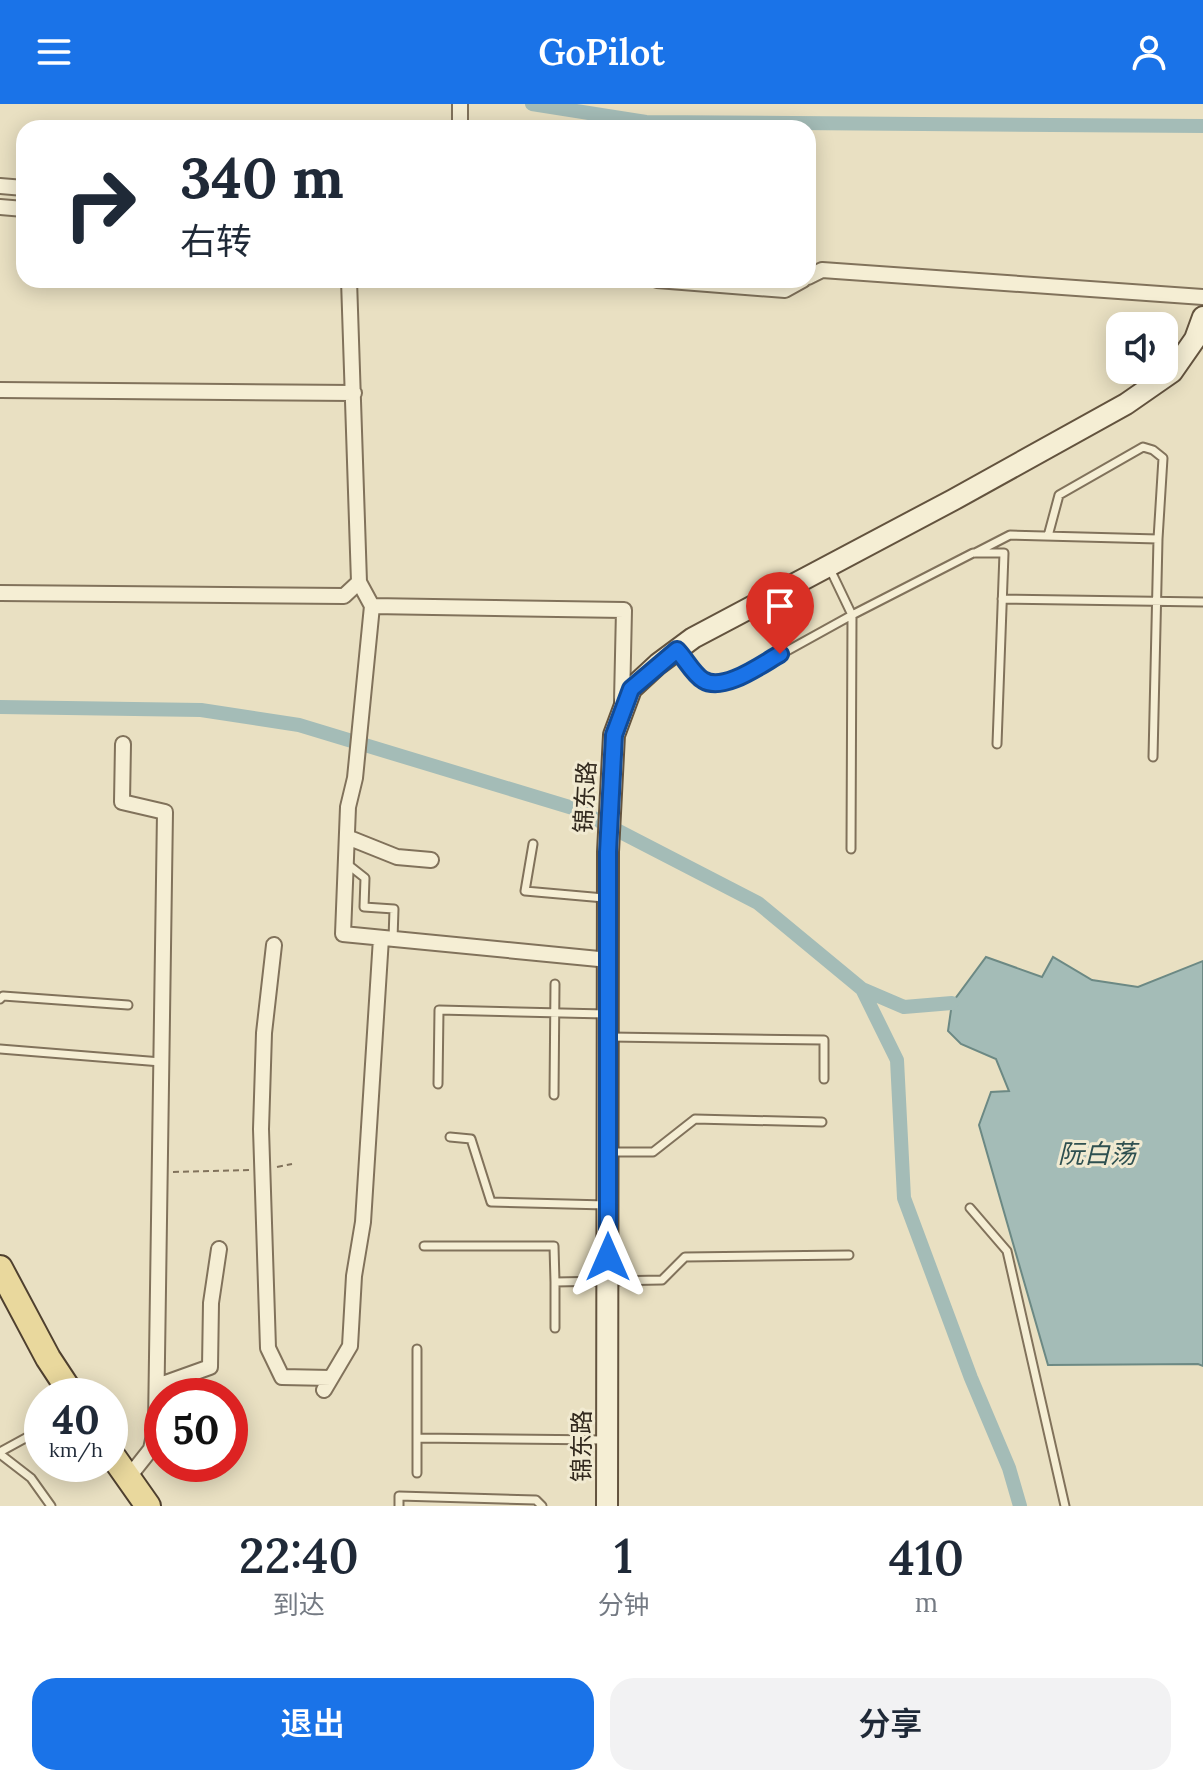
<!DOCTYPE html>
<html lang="zh">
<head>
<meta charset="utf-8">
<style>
  :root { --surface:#fff; --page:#f2f2f3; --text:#1f2937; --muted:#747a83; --accent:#1a73e8 }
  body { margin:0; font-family:Lora,"Noto Sans SC",serif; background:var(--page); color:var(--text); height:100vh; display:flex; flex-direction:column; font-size:30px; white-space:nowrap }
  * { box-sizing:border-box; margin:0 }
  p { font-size:26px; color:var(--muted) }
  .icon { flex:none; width:44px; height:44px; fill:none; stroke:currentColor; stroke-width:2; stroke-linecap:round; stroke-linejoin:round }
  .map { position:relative; height:1402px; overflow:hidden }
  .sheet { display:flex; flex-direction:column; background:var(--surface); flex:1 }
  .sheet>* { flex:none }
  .guide { position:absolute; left:16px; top:16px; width:800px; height:168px; border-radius:24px; box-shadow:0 4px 20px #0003; background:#fff; color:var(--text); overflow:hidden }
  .controls { position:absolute; left:1106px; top:208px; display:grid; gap:16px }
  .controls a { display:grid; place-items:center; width:72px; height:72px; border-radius:16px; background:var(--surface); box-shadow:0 4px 20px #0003; font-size:40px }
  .speed { position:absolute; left:24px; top:1274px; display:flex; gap:16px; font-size:40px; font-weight:700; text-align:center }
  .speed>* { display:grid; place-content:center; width:104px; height:104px; border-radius:50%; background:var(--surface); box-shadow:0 4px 20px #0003; line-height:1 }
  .speed small { font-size:20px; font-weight:400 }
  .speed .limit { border:12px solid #d22; background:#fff; color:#111 }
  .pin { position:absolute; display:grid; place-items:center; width:68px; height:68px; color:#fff; margin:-82px -34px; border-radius:50% 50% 50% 0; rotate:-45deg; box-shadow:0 0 8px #0007 }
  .pin .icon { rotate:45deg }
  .me { position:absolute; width:88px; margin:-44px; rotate:0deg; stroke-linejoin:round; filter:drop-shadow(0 0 6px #0008) }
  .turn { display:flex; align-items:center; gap:28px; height:168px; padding:0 32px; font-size:36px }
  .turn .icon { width:104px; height:104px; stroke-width:2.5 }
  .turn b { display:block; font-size:56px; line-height:68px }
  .eta { display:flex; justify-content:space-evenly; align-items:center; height:136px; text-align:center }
  .eta b { font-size:48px; font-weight:600; line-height:56px }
  .button { display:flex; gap:16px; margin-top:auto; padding:16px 32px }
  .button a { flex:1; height:92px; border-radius:24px; background:var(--accent); color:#fff; font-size:32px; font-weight:600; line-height:92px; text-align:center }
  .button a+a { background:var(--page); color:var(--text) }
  header { display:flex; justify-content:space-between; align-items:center; height:104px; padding:0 32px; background:var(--accent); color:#fff; font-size:36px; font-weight:600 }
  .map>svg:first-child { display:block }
  .water { fill:#a4bcb7; stroke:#6c8984; stroke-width:2 }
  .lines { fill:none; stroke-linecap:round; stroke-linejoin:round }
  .canal { stroke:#a4bcb7; stroke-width:14 }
  .lane-casing { stroke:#81725b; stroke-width:11 }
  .street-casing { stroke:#81725b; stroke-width:18 }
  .secondary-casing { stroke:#63533e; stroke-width:24 }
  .primary-casing { stroke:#4f402f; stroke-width:28 }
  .path { stroke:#81725b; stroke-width:2; stroke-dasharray:6 4; stroke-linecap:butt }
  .lane { stroke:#f5eed4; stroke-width:7 }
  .street { stroke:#f5eed4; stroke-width:14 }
  .secondary { stroke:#f5eed4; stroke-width:20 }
  .primary { stroke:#e9d89d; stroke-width:24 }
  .route-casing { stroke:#114b97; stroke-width:20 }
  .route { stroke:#1a73e8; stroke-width:14 }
  .labels { text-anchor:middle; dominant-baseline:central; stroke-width:6; stroke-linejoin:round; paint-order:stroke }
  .street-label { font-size:24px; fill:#32291e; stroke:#f1ead1 }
  .water-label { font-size:26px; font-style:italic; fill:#2e5050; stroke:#f1ead1 }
</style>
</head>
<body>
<header><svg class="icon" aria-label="menu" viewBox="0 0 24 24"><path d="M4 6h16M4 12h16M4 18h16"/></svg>GoPilot<svg class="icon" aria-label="person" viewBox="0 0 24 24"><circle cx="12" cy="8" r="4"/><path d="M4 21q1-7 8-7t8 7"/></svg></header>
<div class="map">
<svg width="1203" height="1402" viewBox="0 0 1203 1402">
  <rect width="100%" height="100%" fill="#e9e0c2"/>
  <!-- water -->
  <path class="water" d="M986,853L1042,873L1053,853L1092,876L1138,883L1203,857V1262L1198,1260L1048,1261L979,1021L991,988L1009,987L996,955L961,940L948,927L952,899Z"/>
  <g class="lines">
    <!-- canal -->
    <path class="canal" d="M532,0L646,18L1203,22
      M0,603L201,606L299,621L576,705L758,799L862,885L897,956L904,1094L971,1274L1009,1364L1020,1402
      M862,885L904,903L952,899"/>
    <defs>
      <path id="lane" d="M1048,432L1059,391L1143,343L1153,346L1163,354L1158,435
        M975,449L1010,431L1158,435L1153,653
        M830,465L852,511L851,745
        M1002,495L1203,498
        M679,548L703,576L731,578L852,511L973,449H1004L997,640
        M533,740L525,787L604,794
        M346,759L365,774L364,803L394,805L393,835
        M0,895L3,892L128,901
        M610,933L824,936V975
        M0,945L161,958
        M438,980L439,906L605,910
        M554,991L555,880
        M450,1033L471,1035L491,1098L606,1101
        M610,1048H653L695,1015L822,1018
        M970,1104L1007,1147L1065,1402
        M424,1142H554L555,1178
        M555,1224V1178L662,1176L685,1153L849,1151
        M417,1245V1369
        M418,1334L605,1336
        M0,1348L42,1325
        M0,1350L31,1374L51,1402
        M399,1402V1392L536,1396L542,1402"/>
      <path id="street" d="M460,0V24
        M0,82L24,84
        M0,103L24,105
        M808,173L822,166L1203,193
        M657,176L785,186L803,176
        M0,286L354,289
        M359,478L372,502L624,506L622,597
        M0,489L344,492L359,478L349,176
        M372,502L355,674L348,703L343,830L609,856
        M123,640L122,698L165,708L156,1321L151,1345L128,1374
        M347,733L397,753L431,756
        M274,841L264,929L261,1025L268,1244L282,1273L331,1274
        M157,1282L210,1263L211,1199L219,1145
        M324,1286L350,1242L354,1172L363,1118L381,834"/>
      <path id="secondary" d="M607,1402L608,748L614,631L631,585L658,560L693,534L953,396L1126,300L1172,268L1195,235L1203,213"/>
      <path id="primary" d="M0,1164L48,1254L73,1292
        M110,1348L148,1402"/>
    </defs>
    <!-- lane casing -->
    <use href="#lane" class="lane-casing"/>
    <!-- street casing -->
    <use href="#street" class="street-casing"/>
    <!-- secondary casing -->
    <use href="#secondary" class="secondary-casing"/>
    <!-- primary casing -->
    <use href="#primary" class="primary-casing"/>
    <!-- path -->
    <path class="path" d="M277,1063L292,1060
      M173,1068L250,1066"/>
    <!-- lane -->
    <use href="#lane" class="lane"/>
    <!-- street -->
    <use href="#street" class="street"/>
    <!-- secondary -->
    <use href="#secondary" class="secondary"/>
    <!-- primary -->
    <use href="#primary" class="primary"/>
  </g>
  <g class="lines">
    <defs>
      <path id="route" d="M608,1153V748L614,631L631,585L677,546C685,554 693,570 703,576C723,589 762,560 780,550"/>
    </defs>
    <!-- route casing -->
    <use href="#route" class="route-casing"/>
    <!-- route -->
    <use href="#route" class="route"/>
  </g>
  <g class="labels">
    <!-- street labels -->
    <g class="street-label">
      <text transform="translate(585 693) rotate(-87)">锦东路</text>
      <text transform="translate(581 1342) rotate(-90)">锦东路</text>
    </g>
    <!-- water labels -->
    <g class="water-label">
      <text x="1097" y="1049">阮白荡</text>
    </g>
  </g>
</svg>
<div class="controls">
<a><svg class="icon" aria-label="sound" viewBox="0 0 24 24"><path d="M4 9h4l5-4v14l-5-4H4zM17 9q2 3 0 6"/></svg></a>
</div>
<div class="speed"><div>40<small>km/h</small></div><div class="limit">50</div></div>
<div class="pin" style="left:780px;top:550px;background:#d93025"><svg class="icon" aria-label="arrive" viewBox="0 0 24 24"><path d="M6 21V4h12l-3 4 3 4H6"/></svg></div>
<svg class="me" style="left:608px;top:1153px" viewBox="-20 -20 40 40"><path d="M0-17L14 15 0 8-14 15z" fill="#1a73e8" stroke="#fff" stroke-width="4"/></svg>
<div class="guide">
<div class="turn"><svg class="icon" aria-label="right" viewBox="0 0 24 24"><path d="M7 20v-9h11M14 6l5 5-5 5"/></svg><div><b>340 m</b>右转</div></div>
</div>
</div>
<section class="sheet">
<div class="eta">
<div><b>22:40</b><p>到达</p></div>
<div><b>1</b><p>分钟</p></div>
<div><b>410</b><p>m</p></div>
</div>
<div class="button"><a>退出</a><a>分享</a></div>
</section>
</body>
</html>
